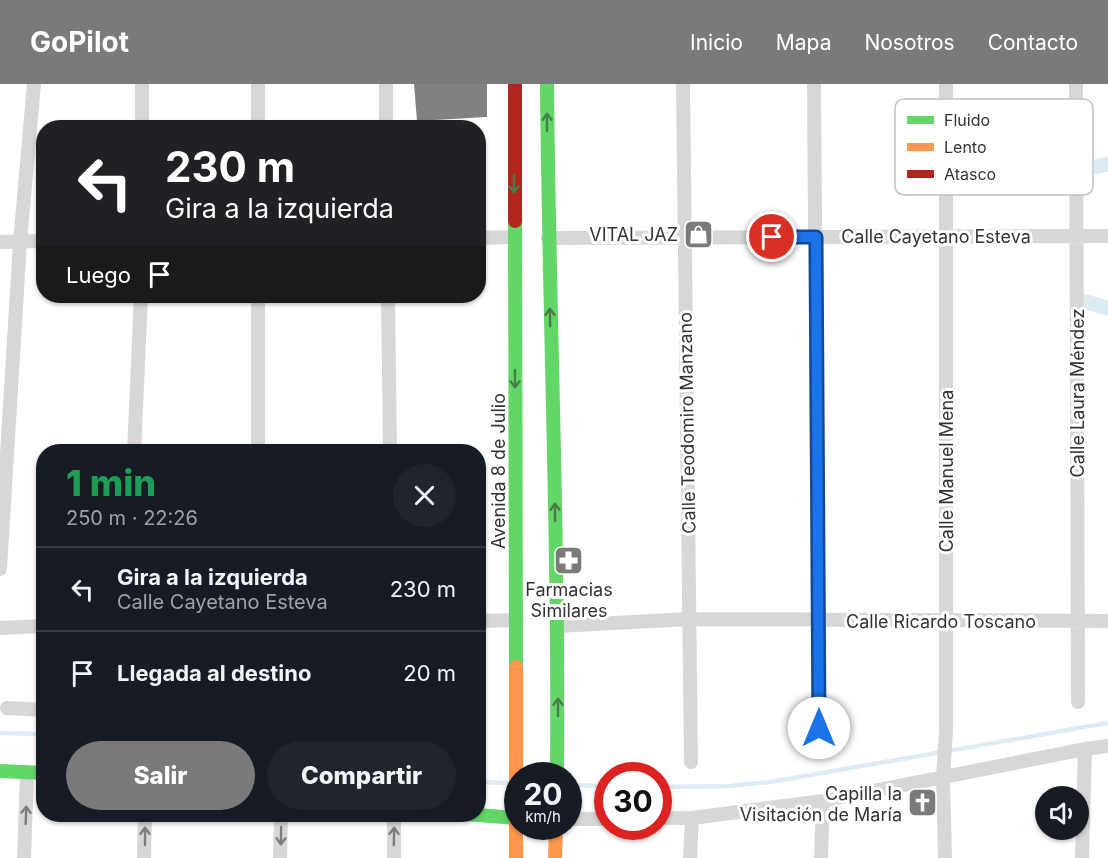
<!DOCTYPE html>
<html lang="es">
<head>
<meta charset="utf-8">
<style>
  :root { --surface:#171b24; --page:#20242c; --text:#f1f3f6; --muted:#9ea1a6; --line:#363941; --accent:#7a7a7a }
  body { margin:0; font-family:Inter,sans-serif; background:var(--page); color:var(--text); height:100vh; display:flex; flex-direction:column; font-size:22px; white-space:nowrap }
  * { box-sizing:border-box; margin:0 }
  p { font-size:20px; color:var(--muted) }
  .icon { flex:none; width:33px; height:33px; fill:none; stroke:currentColor; stroke-width:2; stroke-linecap:round; stroke-linejoin:round }
  .map { position:relative; flex:1; overflow:hidden }
  .side { position:absolute; left:36px; top:360px; width:450px; height:378px; display:flex; flex-direction:column; background:var(--surface); border-radius:24px; box-shadow:0 2px 4px #0004 }
  .side>* { flex:none }
  .banner { position:absolute; left:36px; top:36px; width:450px; height:183px; border-radius:24px; box-shadow:0 2px 4px #0004; background:#202124; color:#fff; overflow:hidden }
  .buttons { position:absolute; left:1035px; top:702px; display:grid; gap:12px }
  .buttons a { display:grid; place-items:center; width:54px; height:54px; border-radius:50%; background:var(--surface); box-shadow:0 2px 4px #0004; font-size:30px }
  .speed { position:absolute; left:504px; top:678px; display:flex; gap:12px; font-size:30px; font-weight:700; text-align:center }
  .speed>* { display:grid; place-content:center; width:78px; height:78px; border-radius:50%; background:var(--surface); box-shadow:0 2px 4px #0004; line-height:1 }
  .speed small { font-size:15px; font-weight:400 }
  .speed .limit { border:9px solid #d22; background:#fff; color:#111 }
  .pin { position:absolute; display:grid; place-items:center; width:51px; height:51px; color:#fff; margin:-26px; border:3px solid #fff; border-radius:50%; box-shadow:0 2px 6px #0007 }
  .me { position:absolute; width:66px; margin:-33px; rotate:0deg; stroke-linejoin:round; filter:drop-shadow(0 0 4px #0008) }
  .turn { display:flex; align-items:center; gap:21px; height:126px; padding:0 30px; font-size:27px }
  .turn .icon { width:78px; height:78px; stroke-width:2.5 }
  .turn b { display:block; font-size:42px; line-height:51px }
  .then { display:flex; align-items:center; height:57px; padding:0 30px; background:#0003; gap:12px; font-size:22px }
  .round { display:grid; place-items:center; flex:none; width:63px; height:63px; border-radius:32px; background:var(--page) }
  .head { display:flex; align-items:center; justify-content:space-between; height:102px; padding:0 30px }
  h1 { font-size:36px; font-weight:800; line-height:45px; color:#1e9e55 }
  .cta { display:flex; gap:12px; margin-top:auto; padding:12px 30px }
  .cta a { flex:1; height:69px; border-radius:36px; background:var(--accent); color:#fff; font-size:24px; font-weight:800; line-height:69px; text-align:center }
  .cta a+a { background:var(--page); color:var(--text) }
  ul { padding:0; list-style:none }
  li { display:flex; align-items:center; gap:18px; height:84px; padding:0 30px; border-top:2px solid var(--line) }
  li div { flex:1 }
  li b { display:block; font-size:22px }
  li em { font-style:normal }
  header { display:flex; align-items:center; gap:36px; box-sizing:border-box; height:84px; padding:0 30px; background:var(--accent); color:#fff }
  header strong { font-size:28px }
  nav { display:flex; gap:33px; margin-inline-start:auto; font-size:21px }
  .map>svg:first-child { display:block }
  .lines { fill:none; stroke-linecap:round; stroke-linejoin:round }
  .stream { stroke:#ddebf3; stroke-width:4.5 }
  .canal { stroke:#ddebf3; stroke-width:15 }
  .building { fill:#818181 }
  .street { stroke:#d7d7d7; stroke-width:14 }
  .fast { stroke:#63d668; stroke-width:14 }
  .slow { stroke:#ff974d; stroke-width:14 }
  .jam { stroke:#b3261e; stroke-width:14 }
  .oneway { stroke:#497c4b }
  .oneway2 { stroke:#7d7d7d }
  .route-casing { stroke:#114b97; stroke-width:15 }
  .route { stroke:#1a73e8; stroke-width:10 }
  .labels { text-anchor:middle; dominant-baseline:central; stroke-width:6; stroke-linejoin:round; paint-order:stroke }
  .poi-label { font-size:18px; fill:#333; stroke:#fff; text-anchor:end }
  .street-label { font-size:18px; fill:#333; stroke:#fff }
  .key { fill:#fff; stroke:#c2c2c2; stroke-width:1.5 }
  .key-label { font-size:16px; fill:#333 }
</style>
</head>
<body>
<header>
<strong>GoPilot</strong>
<nav><a>Inicio</a><a>Mapa</a><a>Nosotros</a><a>Contacto</a></nav>
</header>
<div class="map">
<svg width="1108" height="774" viewBox="0 0 1108 774">
  <rect width="100%" height="100%" fill="#fff"/>
  <g class="lines">
    <!-- stream -->
    <path class="stream" d="M0,649L44,650
      M478,698L509,699
      M568,701L608,702
      M658,703L730,702L770,698L1108,639"/>
    <!-- canal -->
    <path class="canal" d="M1086,85L1108,80
      M1086,218L1108,224"/>
  </g>
  <!-- building -->
  <path class="building" d="M414,0H487V33L417,37Z"/>
  <g class="lines">
    <!-- street -->
    <path class="street" d="M142,0V44
      M386,0V44
      M683,0L691,678
      M814,0L819,666
      M1076,0L1078,618
      M258,44V0
      M478,154L514,153
      M548,154L1108,152
      M0,158L44,157
      M258,212V368
      M388,212L390,368
      M134,368L141,212
      M0,485L20,158L34,0
      M478,537L517,536
      M558,542L689,535L1108,537
      M0,544L44,542
      M7,624L44,626
      M658,734H692L823,717L1085,665L1108,662
      M568,735H608
      M24,774L27,688
      M144,774L145,730
      M280,774L281,730
      M394,774V730
      M690,774L692,734
      M821,774L823,717
      M945,774L943,693L946,648V0
      M1082,774L1085,665"/>
    <!-- fast -->
    <path class="fast" d="M547,0C549,231 559,461 557,692
      M515,137L516,583
      M0,687L44,689
      M464,730L518,734"/>
    <!-- slow -->
    <path class="slow" d="M516,583V774
      M555,774L556,742"/>
    <!-- jam -->
    <path class="jam" d="M515,0V137"/>
  </g>
  <!-- one-way arrows -->
  <defs><path id="oneway-shaft" d="M-6 0H5M1.5-3L5.5 0L1.5 3" fill="none" stroke-width="1.6" stroke-linecap="round" stroke-linejoin="round" transform="scale(1.5)"/></defs>
  <g class="oneway">
    <use href="#oneway-shaft" transform="translate(547 38) rotate(-90)"/>
    <use href="#oneway-shaft" transform="translate(514 100) rotate(90)"/>
    <use href="#oneway-shaft" transform="translate(550 233) rotate(-91)"/>
    <use href="#oneway-shaft" transform="translate(515 295) rotate(90)"/>
    <use href="#oneway-shaft" transform="translate(555 428) rotate(-91)"/>
    <use href="#oneway-shaft" transform="translate(558 623) rotate(-90)"/>
  </g>
  <g class="oneway2">
    <use href="#oneway-shaft" transform="translate(26 731) rotate(-88)"/>
    <use href="#oneway-shaft" transform="translate(145 752) rotate(-90)"/>
    <use href="#oneway-shaft" transform="translate(281 752) rotate(91)"/>
    <use href="#oneway-shaft" transform="translate(394 752) rotate(-89)"/>
  </g>
  <g class="lines">
    <defs>
      <path id="route" d="M772,153H816L819,644"/>
    </defs>
    <!-- route casing -->
    <use href="#route" class="route-casing"/>
    <!-- route -->
    <use href="#route" class="route"/>
  </g>
  <!-- icons -->
  <defs>
    <symbol id="shop-square" viewBox="-11 -11 22 22"><rect x="-9" y="-9" width="18" height="18" rx="4" fill="#7a7a7a" stroke="#fff"/><path d="M-5-2.5h2.3a2.7 3.5 0 0 1 5.4 0H5L5.5 6h-11ZM-1.5-2.5h3a1.5 2.3 0 0 0-3 0Z" fill="#fff"/></symbol>
    <symbol id="pharmacy-square" viewBox="-11 -11 22 22"><rect x="-9" y="-9" width="18" height="18" rx="4" fill="#7a7a7a" stroke="#fff"/><path d="M-2-6h4v4h4v4h-4v4h-4v-4h-4v-4h4Z" fill="#fff"/></symbol>
    <symbol id="church-square" viewBox="-11 -11 22 22"><rect x="-9" y="-9" width="18" height="18" rx="4" fill="#7a7a7a" stroke="#fff"/><path d="M-1.2-6h2.4v3.5h3.3v2.4h-3.3V6h-2.4V-.1h-3.3v-2.4h3.3Z" fill="#fff"/></symbol>
  </defs>
  <g fill-rule="evenodd">
    <use href="#shop-square" x="682" y="134" width="33" height="33"/>
    <use href="#pharmacy-square" x="552" y="460" width="33" height="33"/>
    <use href="#church-square" x="906" y="702" width="33" height="33"/>
  </g>
  <g class="labels">
    <!-- poi labels -->
    <g class="poi-label">
      <text x="678" y="150">VITAL JAZ</text>
      <text x="569" y="505" text-anchor="middle">Farmacias<tspan x="569" dy="21">Similares</tspan></text>
      <text x="902" y="709">Capilla la<tspan x="902" dy="21">Visitación de María</tspan></text>
    </g>
    <!-- street labels -->
    <g class="street-label">
      <text x="936" y="152">Calle Cayetano Esteva</text>
      <text transform="translate(1077 309) rotate(-90)">Calle Laura Méndez</text>
      <text transform="translate(687 339) rotate(-91)">Calle Teodomiro Manzano</text>
      <text transform="translate(498 387) rotate(-90)">Avenida 8 de Julio</text>
      <text transform="translate(946 387) rotate(-90)">Calle Manuel Mena</text>
      <text x="941" y="537">Calle Ricardo Toscano</text>
    </g>
  </g>
  <!-- legend -->
  <rect x="895" y="15" width="198" height="96" rx="9" class="key"/>
  <rect x="907" y="32" width="27" height="8" fill="#63d668"/>
  <rect x="907" y="59" width="27" height="8" fill="#ff974d"/>
  <rect x="907" y="86" width="27" height="8" fill="#b3261e"/>
  <g class="key-label">
    <text x="944" y="42">Fluido</text>
    <text x="944" y="69">Lento</text>
    <text x="944" y="96">Atasco</text>
  </g>
</svg>
<div class="buttons">
<a><svg class="icon" aria-label="sound" viewBox="0 0 24 24"><path d="M4 9h4l5-4v14l-5-4H4zM17 9q2 3 0 6"/></svg></a>
</div>
<div class="speed"><div>20<small>km/h</small></div><div class="limit">30</div></div>
<div class="pin" style="left:772px;top:153px;background:#d93025"><svg class="icon" aria-label="arrive" viewBox="0 0 24 24"><path d="M6 21V4h12l-3 4 3 4H6"/></svg></div>
<svg class="me" style="left:819px;top:644px" viewBox="-20 -20 40 40"><circle r="19" fill="#fff"/><path d="M0-13L10 11 0 6-10 11z" fill="#1a73e8"/></svg>
<div class="banner">
<div class="turn"><svg class="icon" aria-label="left" viewBox="0 0 24 24"><path d="M17 20v-9H6M10 6l-5 5 5 5"/></svg><div><b>230 m</b>Gira a la izquierda</div></div>
<div class="then">Luego<svg class="icon" aria-label="arrive" viewBox="0 0 24 24"><path d="M6 21V4h12l-3 4 3 4H6"/></svg></div>
</div>
<section class="side">
<div class="head"><div><h1>1 min</h1><p>250 m · 22:26</p></div><a class="round"><svg class="icon" aria-label="close" viewBox="0 0 24 24"><path d="M6 6l12 12M18 6L6 18"/></svg></a></div>
<ul>
<li><svg class="icon" aria-label="left" viewBox="0 0 24 24"><path d="M17 20v-9H6M10 6l-5 5 5 5"/></svg><div><b>Gira a la izquierda</b><p>Calle Cayetano Esteva</p></div><em>230 m</em></li>
<li><svg class="icon" aria-label="arrive" viewBox="0 0 24 24"><path d="M6 21V4h12l-3 4 3 4H6"/></svg><div><b>Llegada al destino</b></div><em>20 m</em></li>
</ul>
<div class="cta"><a>Salir</a><a>Compartir</a></div>
</section>
</div>
</body>
</html>
